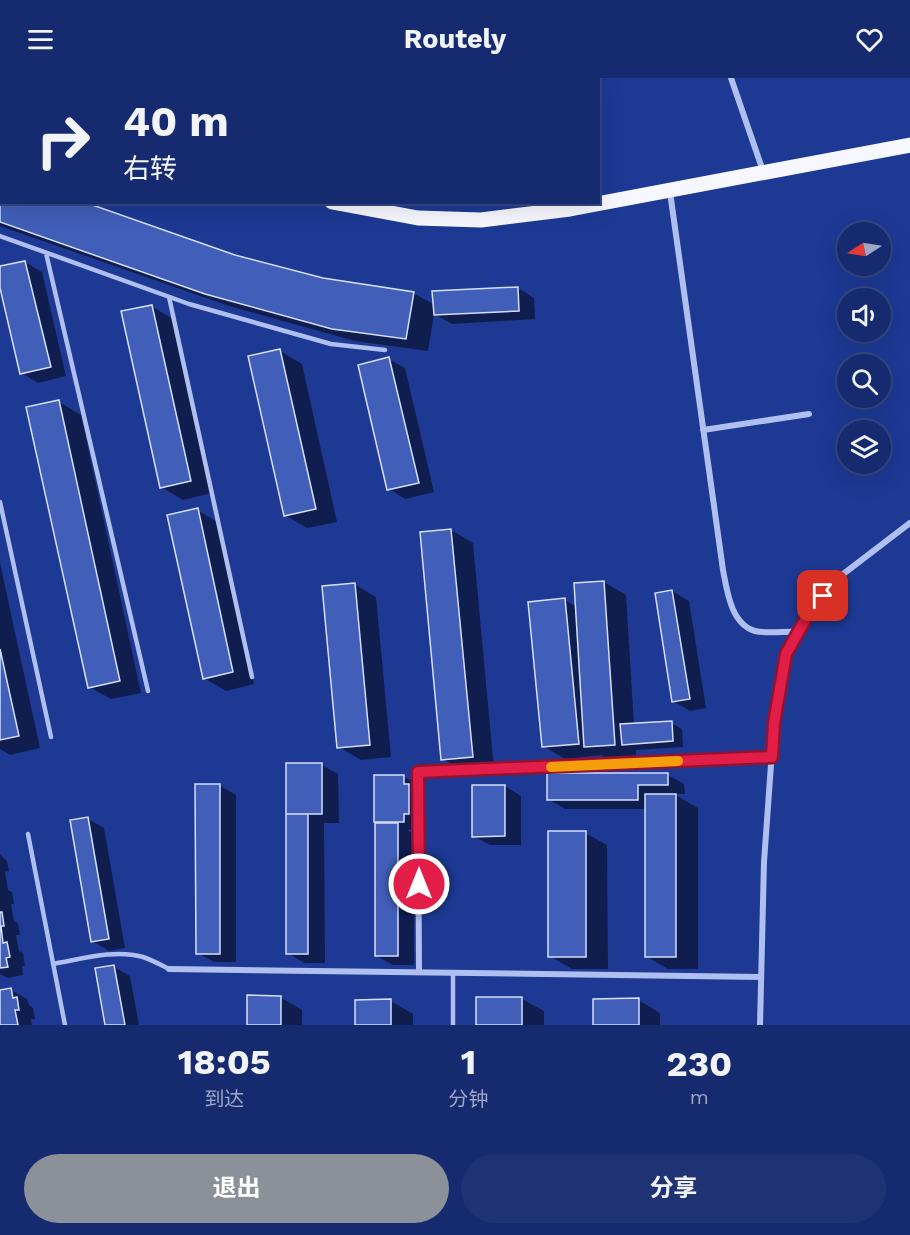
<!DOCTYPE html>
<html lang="zh">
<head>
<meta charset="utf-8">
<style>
  :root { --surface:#162b6f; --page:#1f3374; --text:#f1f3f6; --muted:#9ea7c3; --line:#354782; --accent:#8c9099 }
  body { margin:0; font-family:"Work Sans","Noto Sans SC",sans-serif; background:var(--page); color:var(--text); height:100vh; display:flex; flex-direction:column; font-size:22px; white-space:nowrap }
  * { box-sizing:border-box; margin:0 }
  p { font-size:20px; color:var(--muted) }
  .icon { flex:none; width:33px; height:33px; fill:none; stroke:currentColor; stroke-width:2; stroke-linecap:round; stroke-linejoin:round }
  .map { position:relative; height:947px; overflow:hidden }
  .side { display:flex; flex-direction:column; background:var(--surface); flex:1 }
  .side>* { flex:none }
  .top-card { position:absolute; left:0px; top:0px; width:600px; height:126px; box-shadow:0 6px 24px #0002,0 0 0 2px var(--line); background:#162b6f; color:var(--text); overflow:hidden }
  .needle { width:39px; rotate:258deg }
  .fabs { position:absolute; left:837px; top:144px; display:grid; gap:12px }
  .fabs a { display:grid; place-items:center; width:54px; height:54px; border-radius:50%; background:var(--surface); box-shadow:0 6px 24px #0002,0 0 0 2px var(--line); font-size:30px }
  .pin { position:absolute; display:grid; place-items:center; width:51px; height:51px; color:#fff; margin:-26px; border-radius:12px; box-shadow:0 3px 9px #0006 }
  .me { position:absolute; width:66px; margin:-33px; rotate:0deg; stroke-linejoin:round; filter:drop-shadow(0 0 4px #0008) }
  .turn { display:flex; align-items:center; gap:21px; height:126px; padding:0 24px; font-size:27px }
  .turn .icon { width:78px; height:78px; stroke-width:2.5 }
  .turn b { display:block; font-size:42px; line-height:51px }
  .eta { display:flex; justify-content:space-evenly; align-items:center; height:102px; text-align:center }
  .eta b { font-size:36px; font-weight:700; line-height:42px }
  .action { display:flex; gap:12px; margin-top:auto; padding:12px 24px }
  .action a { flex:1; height:69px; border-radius:36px; background:var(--accent); color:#fff; font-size:24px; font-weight:700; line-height:69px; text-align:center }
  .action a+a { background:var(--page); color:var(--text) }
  header { display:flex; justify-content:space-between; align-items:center; height:78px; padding:0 24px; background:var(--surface); font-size:27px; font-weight:700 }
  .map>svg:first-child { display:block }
  .shadow { fill:#0007 }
  .building { fill:#415fb9; stroke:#d5dffa; stroke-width:1.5 }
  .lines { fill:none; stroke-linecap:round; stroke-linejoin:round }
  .service { stroke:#afbfef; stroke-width:4.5 }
  .minor { stroke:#afbfef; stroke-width:6 }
  .primary { stroke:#f7f8ff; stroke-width:15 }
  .route-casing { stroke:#92132f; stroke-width:15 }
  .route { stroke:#e11d48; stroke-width:10 }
  .slow { stroke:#f59e0b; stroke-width:10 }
</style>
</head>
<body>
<header><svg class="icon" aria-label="menu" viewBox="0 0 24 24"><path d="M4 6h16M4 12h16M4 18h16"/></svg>Routely<svg class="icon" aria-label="heart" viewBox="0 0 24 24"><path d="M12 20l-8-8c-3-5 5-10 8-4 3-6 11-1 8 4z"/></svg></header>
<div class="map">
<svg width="910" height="947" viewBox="0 0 910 947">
  <rect width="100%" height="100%" fill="#1d3994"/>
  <!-- shadow -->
  <path class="shadow" d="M0,96L2,124L323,201L413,215L435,227L518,210L534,220L535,241L452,246L434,236L428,273L355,263L229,228L0,148Z
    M25,184L42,194L66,298L38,305L22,295L0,203V190Z
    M151,228L173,241L212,415L183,422L161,409Z
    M280,273L302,286L337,444L307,450L285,437Z
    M388,281L405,290L434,414L405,421L389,411Z
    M59,324L81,337L141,615L111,621L89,609Z
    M197,432L219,445L254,606L226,613L204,600Z
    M451,452L473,465L494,691L465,694L443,681Z
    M0,485L40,670L10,677L0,671Z
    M604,504L626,517L634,647L671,645L682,651L683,669L636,672V679L607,681L602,677L565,681L543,668L565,522L577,529L575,506Z
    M354,506L376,519L391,679L361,682L339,669Z
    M672,513L689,523L706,630L690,633L673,623Z
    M287,687H322L338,696L339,745H324L325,885H304L288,875Z
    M668,697L684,706L685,716H674L698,730V891H668L646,878V731H565L548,721Z
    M404,699L420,708V715L425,717V745H420V752H407L414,756V887H393L377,878L382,747L375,743Z
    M219,707L236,717V884H214L197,875Z
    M505,708L521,718V767H490L473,758Z
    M88,741L104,750L125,870L109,873L92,863Z
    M585,755L607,767L608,891H572L550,878Z
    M0,776L7,783L9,793L5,794L8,812L12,814L14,826H11L14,843L18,845L20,857H16L19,873L23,875L25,888H22L23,897L8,900L0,896Z
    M114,889L130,898L139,947H106Z
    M11,912L27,921L29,927L33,930L35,941H31L32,947H1L0,914Z
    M280,919L302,932V947H249Z
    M522,921L544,933V947H478Z
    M638,922L660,935V947H594Z
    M391,923L413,936V947H356Z"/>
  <!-- building -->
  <path class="building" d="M100,0H214L218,2H104Z
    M0,95L2,124H84L235,177L323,200L414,214L406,261L332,251L205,216L0,144Z
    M25,183L51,289L20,296L0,210V188Z
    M518,209L519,233L434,237L432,213Z
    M152,227L191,403L160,410L121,233Z
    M280,271L316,431L284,438L248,278Z
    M389,279L419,405L387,412L358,287Z
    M59,322L120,603L88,610L26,329Z
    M198,430L233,594L203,601L167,437Z
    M451,451L473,679L441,682L420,454Z
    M604,503L615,667L584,669L574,505Z
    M355,505L370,667L337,670L322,508Z
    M672,512L690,621L672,624L655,515Z
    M565,520L579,666L542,669L528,524Z
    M0,571L19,658L0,662Z
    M672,643L673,663L622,667L620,646Z
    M286,685H322V736H286Z
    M547,695H668V707H638V722H547Z
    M374,697H404V706H409V736H404V744H374Z
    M195,706H220V876H196Z
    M472,707H505V758L472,759Z
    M645,716H676V879H645Z
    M286,736H308V876H286Z
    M88,739L109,861L91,864L70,742Z
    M375,745H398V878H375Z
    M548,753H586V879H548Z
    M0,834H2L4,848H1L3,865L7,864L10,879L6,880L8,889L0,890Z
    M114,887L125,947H105L95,890Z
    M11,910L13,920L17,919L19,932H15L18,947H0V912Z
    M247,917L281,918V947H247Z
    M476,919H522V947H476Z
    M639,920V947H593V921Z
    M391,921V947H355V922Z"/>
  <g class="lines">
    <!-- service -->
    <path class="service" d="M0,158L189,226L331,266L385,272
      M46,175L148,613
      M169,219L252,599
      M0,424L51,659
      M28,756L65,947
      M53,886C82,881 114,871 143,879C152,882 161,887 169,891
      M453,895V947"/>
    <!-- minor -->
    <path class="minor" d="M231,0L232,2
      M731,0L763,93
      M670,114L723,492C727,513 731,546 755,553C768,556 785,553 798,554
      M703,352L809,336
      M169,891L761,899
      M419,894L418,694L772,679
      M760,947L764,784L774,645L786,576L809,535L838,500L910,445"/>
    <!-- primary -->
    <path class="primary" d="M0,17H2
      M332,124L418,140L481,142L570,131L910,67"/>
  </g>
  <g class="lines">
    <defs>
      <path id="route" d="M419,806L418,694L772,679L774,645L786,576L809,535L823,518"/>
    </defs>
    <!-- route casing -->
    <use href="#route" class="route-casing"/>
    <!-- route -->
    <use href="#route" class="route"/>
    <!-- slow -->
    <path class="slow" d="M551,689L678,683"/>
  </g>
</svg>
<div class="fabs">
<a><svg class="needle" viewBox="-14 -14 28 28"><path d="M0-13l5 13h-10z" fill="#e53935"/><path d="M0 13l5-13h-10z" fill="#9ea7c3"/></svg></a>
<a><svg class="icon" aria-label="sound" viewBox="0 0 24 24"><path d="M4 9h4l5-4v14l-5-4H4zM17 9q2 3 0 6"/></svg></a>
<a><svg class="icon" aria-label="search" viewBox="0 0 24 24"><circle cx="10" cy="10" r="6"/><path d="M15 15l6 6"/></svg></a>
<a><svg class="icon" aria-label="layers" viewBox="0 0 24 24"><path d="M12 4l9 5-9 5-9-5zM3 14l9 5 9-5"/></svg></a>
</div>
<div class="pin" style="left:823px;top:518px;background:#d93025"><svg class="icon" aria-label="arrive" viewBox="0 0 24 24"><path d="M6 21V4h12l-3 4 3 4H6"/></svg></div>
<svg class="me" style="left:419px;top:806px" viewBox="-20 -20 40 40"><circle r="17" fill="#e11d48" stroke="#fff" stroke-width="3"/><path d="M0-11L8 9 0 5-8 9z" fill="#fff"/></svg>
<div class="top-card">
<div class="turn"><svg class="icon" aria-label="right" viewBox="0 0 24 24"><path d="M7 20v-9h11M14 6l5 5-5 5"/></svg><div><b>40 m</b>右转</div></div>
</div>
</div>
<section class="side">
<div class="eta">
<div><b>18:05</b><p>到达</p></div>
<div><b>1</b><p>分钟</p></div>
<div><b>230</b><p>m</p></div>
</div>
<div class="action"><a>退出</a><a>分享</a></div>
</section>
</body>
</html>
